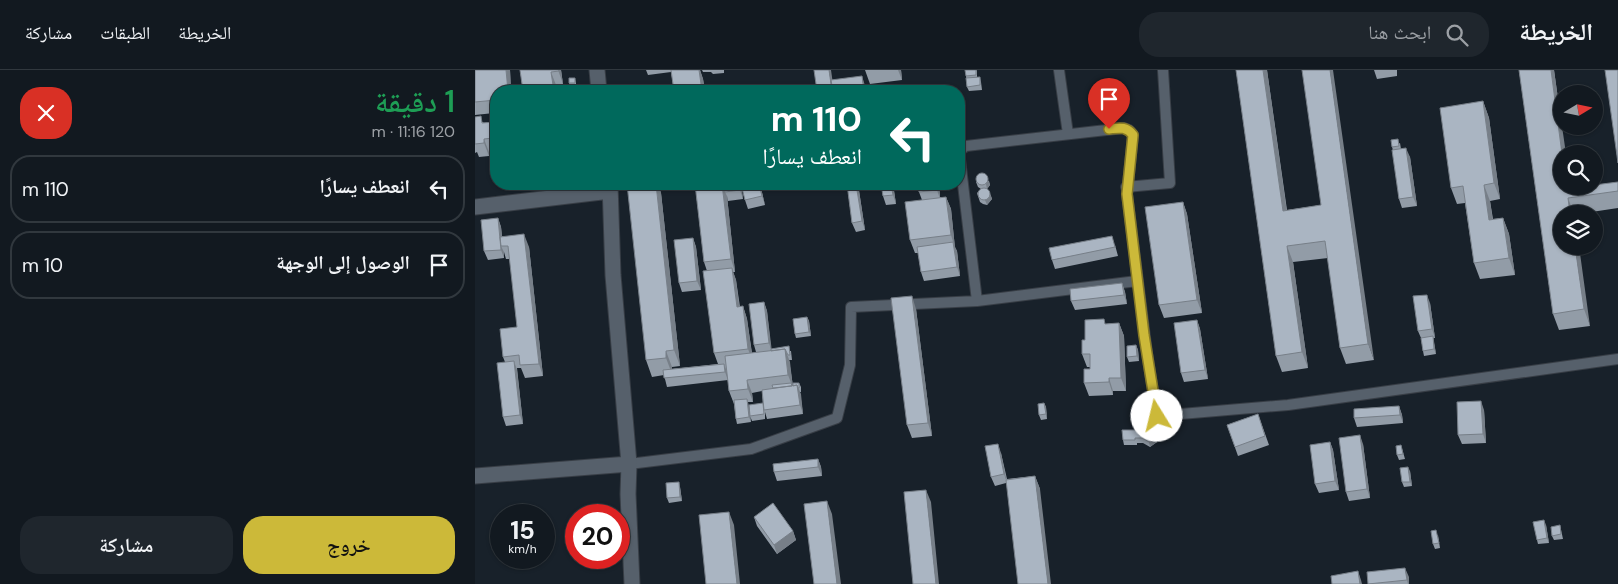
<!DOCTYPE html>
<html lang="ar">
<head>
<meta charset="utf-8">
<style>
  :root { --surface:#121920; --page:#1f262d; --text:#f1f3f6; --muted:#9ca0a5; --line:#31383e; --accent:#ccb939 }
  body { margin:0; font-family:"DM Sans","Noto Naskh Arabic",sans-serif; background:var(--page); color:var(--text); direction:rtl; height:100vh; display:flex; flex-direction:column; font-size:19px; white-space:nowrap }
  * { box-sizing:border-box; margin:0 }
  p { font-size:16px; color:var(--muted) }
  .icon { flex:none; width:28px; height:28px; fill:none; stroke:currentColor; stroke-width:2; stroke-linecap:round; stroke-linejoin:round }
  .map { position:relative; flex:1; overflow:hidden; direction:ltr }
  .drawer { display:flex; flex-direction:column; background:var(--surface); width:475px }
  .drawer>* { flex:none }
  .top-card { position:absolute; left:15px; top:15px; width:475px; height:105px; border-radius:20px; box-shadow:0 1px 4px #0004,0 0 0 1px var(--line); direction:rtl; background:#00695c; color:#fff; overflow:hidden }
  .needle { width:32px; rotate:80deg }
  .tools { position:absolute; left:1078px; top:15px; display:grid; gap:10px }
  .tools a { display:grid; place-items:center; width:50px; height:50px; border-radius:50%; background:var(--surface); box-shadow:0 1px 4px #0004,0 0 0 1px var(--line); font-size:25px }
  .speed { position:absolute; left:15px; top:434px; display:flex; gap:10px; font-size:25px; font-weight:700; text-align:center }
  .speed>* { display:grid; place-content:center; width:65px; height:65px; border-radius:50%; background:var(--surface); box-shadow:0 1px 4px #0004,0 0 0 1px var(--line); line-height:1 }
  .speed small { font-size:12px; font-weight:400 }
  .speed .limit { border:8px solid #d22; background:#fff; color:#111 }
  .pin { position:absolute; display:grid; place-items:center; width:42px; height:42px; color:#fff; margin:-51px -21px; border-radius:50% 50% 50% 0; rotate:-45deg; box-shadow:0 0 5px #0007 }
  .pin .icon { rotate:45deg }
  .me { position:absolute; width:55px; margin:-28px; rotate:351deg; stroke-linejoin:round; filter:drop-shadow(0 0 4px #0008) }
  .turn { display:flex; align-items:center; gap:18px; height:105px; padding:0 20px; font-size:22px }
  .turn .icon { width:65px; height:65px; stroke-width:2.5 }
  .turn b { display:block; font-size:35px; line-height:42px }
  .round { display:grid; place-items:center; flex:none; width:52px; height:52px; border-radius:20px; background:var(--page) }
  .headline { display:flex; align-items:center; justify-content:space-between; height:85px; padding:0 20px }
  h1 { font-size:30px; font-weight:600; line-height:38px; color:#1e9e55 }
  .action { display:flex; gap:10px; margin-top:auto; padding:10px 20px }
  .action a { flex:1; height:58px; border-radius:20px; background:var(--accent); color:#111; font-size:20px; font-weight:600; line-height:58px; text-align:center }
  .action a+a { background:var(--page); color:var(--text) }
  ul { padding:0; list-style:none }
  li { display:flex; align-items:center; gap:15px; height:68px; margin:0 10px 8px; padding:0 10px; border:2px solid var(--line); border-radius:20px }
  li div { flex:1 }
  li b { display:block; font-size:19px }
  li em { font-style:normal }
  header { display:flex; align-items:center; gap:30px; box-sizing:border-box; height:70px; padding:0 25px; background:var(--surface); border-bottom:1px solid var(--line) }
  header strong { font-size:24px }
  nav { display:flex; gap:28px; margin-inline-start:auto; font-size:18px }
  .search { width:350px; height:45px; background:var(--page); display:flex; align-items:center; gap:12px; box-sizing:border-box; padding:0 18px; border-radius:20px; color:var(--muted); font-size:19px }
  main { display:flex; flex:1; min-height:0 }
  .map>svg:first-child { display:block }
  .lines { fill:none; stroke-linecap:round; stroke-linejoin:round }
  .service-casing { stroke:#383e46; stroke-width:12 }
  .minor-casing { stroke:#383e46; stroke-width:17 }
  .service { stroke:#56606b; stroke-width:10 }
  .minor { stroke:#56606b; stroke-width:15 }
  .wall { fill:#929ca7 }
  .shaded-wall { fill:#777f88 }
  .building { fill:#aab5c2; stroke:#777f88 }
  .route-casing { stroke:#857825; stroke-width:12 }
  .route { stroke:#ccb939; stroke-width:9 }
</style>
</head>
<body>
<header>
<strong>الخريطة</strong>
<div class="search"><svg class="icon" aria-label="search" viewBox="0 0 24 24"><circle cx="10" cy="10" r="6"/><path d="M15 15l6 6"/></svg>ابحث هنا</div>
<nav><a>الخريطة</a><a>الطبقات</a><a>مشاركة</a></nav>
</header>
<main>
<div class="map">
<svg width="1143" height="514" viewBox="0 0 1143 514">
  <rect width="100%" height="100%" fill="#18212a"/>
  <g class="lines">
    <defs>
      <path id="service" d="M584,0L593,64
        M651,117L695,113L688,0
        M502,231L484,81L491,76L649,58L654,60L658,65L652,124L672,283L682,346L813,335L1143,289
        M154,394L276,379L362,348L375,295L376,237L502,231L662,211"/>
      <path id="minor" d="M122,0L124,21
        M135,114L138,205L154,394L153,424L157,514
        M0,137L135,121
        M0,406L154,394"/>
    </defs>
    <!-- service casing -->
    <use href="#service" class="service-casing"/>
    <!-- minor casing -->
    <use href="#minor" class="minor-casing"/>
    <!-- service -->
    <use href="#service" class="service"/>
    <!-- minor -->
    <use href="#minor" class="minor"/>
  </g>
  <!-- wall -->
  <path class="wall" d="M0,0H35L36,21H21V87L20,81L14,82V86L4,87L2,82L0,83V47L9,53L20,52L19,43L0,45Z
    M45,0H86L88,14L81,15L82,21H48Z
    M171,0H225L228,9L230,21H199L196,2L173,5Z
    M227,0H249V3L238,4L236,2H228Z
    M390,0H426L427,10L395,14Z
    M502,0V7H505L506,12L507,20L494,21L492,17L491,6Z
    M761,0H792L812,140L846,135L899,290L871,294L865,278L853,188L818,192L833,298L807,302L801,286Z
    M899,0H922V6L902,9Z
    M1044,0H1079L1086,50V116H1095L1096,119L1143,112V138L1103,144H1086L1115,256L1084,260L1078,244Z
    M100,8L101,13V18H96L94,13Z
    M1008,31L1014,48L1025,129L1015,131L1018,149L1028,148L1034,164L1040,205L1005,209L999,193L990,133L982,134L976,118Z
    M925,73L926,79L935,87L942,136L927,138L924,129L918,80L917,77Z
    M514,111L515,115L512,119L516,126L517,129L512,135L508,134L505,132L502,123L506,119L503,117L501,112Z
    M181,114H183L186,123L205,296L197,297V299L243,294L239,283L232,201L229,192L220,114H285L290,135L273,139L270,130L266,115L268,129L253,131L252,126L260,202H258L261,210L265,237L268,236L272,249L277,283L281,282L279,275L289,232L292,241L296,279L316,281L317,290H314L318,316L324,313L326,317V322H325L328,344L292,349L290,342V349L277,351L275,346L288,335L287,321L277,323L278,332H273L276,352L262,354L261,349L259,334L254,321L253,310L192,317L189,305L177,307L171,290Z
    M372,114H383L390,160L381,162L377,153Z
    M406,114H418L421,134L411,135L408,126Z
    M464,114L465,127H471L476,139L480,178L482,181L485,206L449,211L446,202L443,183H440L435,170L447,130L444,122Z
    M708,132L712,144L727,243L689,248L684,235Z
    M23,148L26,157L27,166L54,177L68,306L50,308L46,298H42L48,354L31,356L28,347L30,292L28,287L42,257L35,189H31L29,182V188L13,190L9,181Z
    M218,168L221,177L226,220L207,222L204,213Z
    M640,175L643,186L580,199L577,190Z
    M647,213L650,222L652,234L600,240L596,231Z
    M955,233L960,268H958L961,284L949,286L948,281L946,268L943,261Z
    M441,239L457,366L437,368L432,355Z
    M332,247L334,251L336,266L321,268L320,264Z
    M722,250L725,259L733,309L709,312L706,303Z
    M644,253L649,266L651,321H638V325L614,326L609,313L615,299V297H612L607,284L610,270L631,254Z
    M661,275L663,280L664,291L654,292L652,287Z
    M569,333L571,337L572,349L566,350L564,345Z
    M924,336L927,345L928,353L882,357L879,348Z
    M1009,340L1011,373L987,374L983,365Z
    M783,344L794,375L763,386L752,355Z
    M680,360L682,364V372L675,377L668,373H662V375H649L648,370Z
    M855,372L858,380L864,420L844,423L840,414Z
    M888,374L895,428L874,431L871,422Z
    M926,375L930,389L924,390L922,385Z
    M526,383L532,409L560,406L565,419L531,413L520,416L516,407Z
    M343,389L346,397L347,406L302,411L299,402Z
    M935,401L937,416L929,417L927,412Z
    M205,417L207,431L194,433L192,428Z
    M279,447L318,461L321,470L302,484L282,456Z
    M1071,455L1074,473L1063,474L1062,470Z
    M1085,455L1088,469L1079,470L1077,466Z
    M963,465L965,478L960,479L958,474Z
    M934,507V514H893Z"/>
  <!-- shaded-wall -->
  <path class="shaded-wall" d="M31,0H35L36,21H33Z
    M83,0H86L88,14Z
    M224,0H225L228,9L230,21H227Z
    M354,0H356L359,21H357Z
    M423,0H426L427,10Z
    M788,0H792L814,157L808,141Z
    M855,0H858L899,290L893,274Z
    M1076,0H1079L1086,50V56H1087L1091,84H1087Z
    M76,2L81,15L82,21H80L78,15Z
    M387,6L391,19L392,21H389Z
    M1008,31L1014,48L1025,129L1019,113Z
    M9,69L14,82V86L9,73Z
    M931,78L935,87L942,136L938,127Z
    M512,107L515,115L512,119L511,114Z
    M181,114H183L186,123L205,296L199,280Z
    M247,114H250V122L252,126L260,202L256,189Z
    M264,114H266L268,129L265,120Z
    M284,114H285L290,135L287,126Z
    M381,114H383L390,160L387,151Z
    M416,114H418L421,134L418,125Z
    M461,114H464L465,129L462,120Z
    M1009,115L1015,131L1020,166L1014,150Z
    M514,121L517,129L512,135L510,130Z
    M471,127L476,139L480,178L476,165Z
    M1093,128L1099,144H1095Z
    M708,132L712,144L727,243L722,230Z
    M23,148L26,157L28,176H26L29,182V188L26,180Z
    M1028,148L1034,164L1040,205L1034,188Z
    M49,164L54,177L68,306L64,294Z
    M218,168L221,177L226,220L222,211Z
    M478,172L482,181L485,206L482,197Z
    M812,176L818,192L833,298L827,282Z
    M1100,176H1104L1115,256L1109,239Z
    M257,198L261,210L266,250L262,237Z
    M647,213L650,222L652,234L649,225Z
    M952,225L955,233L960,268L957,259Z
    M437,226L441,239L457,366L453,353Z
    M289,232L292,241L297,282L294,273Z
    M268,236L272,249L278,292L273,279Z
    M332,247L334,251L336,266L334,262Z
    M722,250L725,259L733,309L730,300Z
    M644,253L649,266L651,321L646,308Z
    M958,266L959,271L961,284L959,279Z
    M661,275L663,280L664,291L662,286Z
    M310,279L315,292L318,318L313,305Z
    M191,281L197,297V304L191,288Z
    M39,291L42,300L48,354L45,345Z
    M249,294L252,302L253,310L250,302Z
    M634,308L638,321V325L634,312Z
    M272,310L277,323L278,332L273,319Z
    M322,315L326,324L328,344L325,335Z
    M272,329L273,333L276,352L274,347Z
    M1006,331L1009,340L1011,373L1008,364Z
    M569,333L571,337L572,349L571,344Z
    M924,336L927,345L928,353L925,345Z
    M680,360L682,364V372L675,377L674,372Z
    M885,365L888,374L895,428L892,419Z
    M855,372L858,380L864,420L860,411Z
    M523,374L526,383L532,413L529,404Z
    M343,389L346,397L347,406L343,397Z
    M933,397L935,401L937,416L935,412Z
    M560,406L565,419L576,514H573Z
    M204,412L205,417L207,431L205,427Z
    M451,420L456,432L464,514H461Z
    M352,431L357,444L366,514H362Z
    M254,442L259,455L265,514H262Z
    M1069,450L1071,455L1074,473L1072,468Z
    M318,461L321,470L302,484L299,475Z
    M930,498L934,507V514H933L932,510Z
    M883,501L886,510L887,514H885Z"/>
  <!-- building -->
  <path class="building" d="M0,0H31L33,21H21V30L0,32Z
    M45,0H83L84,1L76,2L78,15L66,17L67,21H48Z
    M196,0H224L227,21H199Z
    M339,0H354L357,21H342Z
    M490,0H501V5L491,6Z
    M761,0H788L808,141L846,135L827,0H855L893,274L865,278L850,171L812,176L827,282L801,286Z
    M1044,0H1076L1087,84H1086V116H1092V119L1113,116H1119V115L1143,112V121L1093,128L1095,144H1086V176H1100L1109,239L1078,244Z
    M1130,0H1143V93Z
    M387,6L389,21H358L356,10Z
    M505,7V15L492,17L491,8Z
    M94,8H100V13H94Z
    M1008,31L1019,113L1009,115L1014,150L1028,148L1034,188L999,193L988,116L976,118L965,38Z
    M21,40V87L18,68L9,69V73L0,74V47L6,46L7,53L20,52L19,41Z
    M923,69L924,76L917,77L916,70Z
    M931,78L938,127L924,129L917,80Z
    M501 109a6 6 0 1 1 12 0a6 6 0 1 1-12 0Z
    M152,114H181L199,280L191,281V288L171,290Z
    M220,114H247L256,189L229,192Z
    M248,114H264L265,120L250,122Z
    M266,114H284L287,126L270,130Z
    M372,114H381L387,151L377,153Z
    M406,114H416L418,125L408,126Z
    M443,114H461L462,120L444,122Z
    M503 124a6 6 0 1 1 12 0a6 6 0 1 1-12 0Z
    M471,127L476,165L435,170L430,132Z
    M708,132L722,230L684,235L670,137Z
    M23,148L26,180L9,181L6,150Z
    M49,164L64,294L45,295L44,285L28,287L25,259L42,257L33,176H26L25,167Z
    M637,166L640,177L577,190L574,178Z
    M218,168L222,211L204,213L199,170Z
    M478,172L482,197L446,202L442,177Z
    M257,198L262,237L268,236L273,279L239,283L228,201Z
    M647,213L649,225L596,231L595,219Z
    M952,225L957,259L943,261L938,226Z
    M437,226L453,353L432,355L416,228Z
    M289,232L294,273L279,275L274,234Z
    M332,247L334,262L320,264L318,249Z
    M629,249L630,254L644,253L646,308H634V312L609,313V299H615V284H607V270H610V250Z
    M722,250L730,300L706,303L699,253Z
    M958,266L959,279L948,281L946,268Z
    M661,275L662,286L652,287V276Z
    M314,276L315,285H313L310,279L296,281V279Z
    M310,279L313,305L272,310L273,319L254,321L250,286Z
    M39,291L45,345L28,347L22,293Z
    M249,294L250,302L189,308L188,300Z
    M316,313L317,316L298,318L297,315Z
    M318,313H324V318H323L322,315L318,316Z
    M322,315L325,335L289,340L287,320Z
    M272,329L274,347L261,349L259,330Z
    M1006,331L1008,364L983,365L982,332Z
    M288,333L289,344L275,346L274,335Z
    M569,333L571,344L564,345L563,334Z
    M924,336L925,345L879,348V339Z
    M783,344L790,366L760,377L752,355Z
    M673,356L680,360L681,368L674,372L667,368H660V370H648L647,360H666Z
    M885,365L892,419L871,422L864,368Z
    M855,372L860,411L840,414L835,375Z
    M523,374L529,404L516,407L510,376Z
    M926,375L928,384L922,385L921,376Z
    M343,389V397L299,402L298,394Z
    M933,397L935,412H927L925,398Z
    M560,406L573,514H543L531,410Z
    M204,412L205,427L192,428L191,413Z
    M451,420L461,514H438L429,422Z
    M352,431L362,514H339L329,434Z
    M298,433L318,461L299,475L279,447Z
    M254,442L262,514H231L224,445Z
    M1069,450L1072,468L1062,470L1058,452Z
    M1085,455L1086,464L1077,466L1076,457Z
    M961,460L964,473L958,474L956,461Z
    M930,498L932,510L893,514L892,502Z
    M883,501L885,514H857L856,506Z"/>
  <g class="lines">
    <defs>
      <path id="route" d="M634,59C644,58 651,56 658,65L652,124L669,265L682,346"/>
    </defs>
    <!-- route casing -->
    <use href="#route" class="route-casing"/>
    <!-- route -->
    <use href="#route" class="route"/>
  </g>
</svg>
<div class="tools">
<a><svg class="needle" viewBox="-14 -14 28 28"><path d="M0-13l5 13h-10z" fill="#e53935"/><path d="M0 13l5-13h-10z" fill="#9ca0a5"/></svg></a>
<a><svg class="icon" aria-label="search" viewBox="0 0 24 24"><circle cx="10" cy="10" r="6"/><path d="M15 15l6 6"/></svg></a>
<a><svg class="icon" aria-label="layers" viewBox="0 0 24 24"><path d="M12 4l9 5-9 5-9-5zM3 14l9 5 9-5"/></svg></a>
</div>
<div class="speed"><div>15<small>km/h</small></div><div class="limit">20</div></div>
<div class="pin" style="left:634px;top:59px;background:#d93025"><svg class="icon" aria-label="arrive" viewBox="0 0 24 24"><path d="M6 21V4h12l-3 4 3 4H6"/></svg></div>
<svg class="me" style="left:682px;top:346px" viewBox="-20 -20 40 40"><circle r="19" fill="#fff"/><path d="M0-13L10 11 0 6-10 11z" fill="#ccb939"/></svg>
<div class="top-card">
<div class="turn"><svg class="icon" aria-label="left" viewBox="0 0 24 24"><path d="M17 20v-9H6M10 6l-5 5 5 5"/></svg><div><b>110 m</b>انعطف يسارًا</div></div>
</div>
</div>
<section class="drawer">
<div class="headline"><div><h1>1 دقيقة</h1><p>120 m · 11:16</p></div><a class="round" style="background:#d93025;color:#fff"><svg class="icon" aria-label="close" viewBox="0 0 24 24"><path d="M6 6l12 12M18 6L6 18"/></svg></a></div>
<ul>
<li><svg class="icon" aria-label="left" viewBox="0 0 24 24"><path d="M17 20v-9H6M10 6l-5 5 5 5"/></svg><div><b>انعطف يسارًا</b></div><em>110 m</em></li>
<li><svg class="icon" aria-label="arrive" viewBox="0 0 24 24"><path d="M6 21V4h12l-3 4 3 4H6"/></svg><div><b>الوصول إلى الوجهة</b></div><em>10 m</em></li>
</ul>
<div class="action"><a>خروج</a><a>مشاركة</a></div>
</section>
</main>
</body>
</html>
